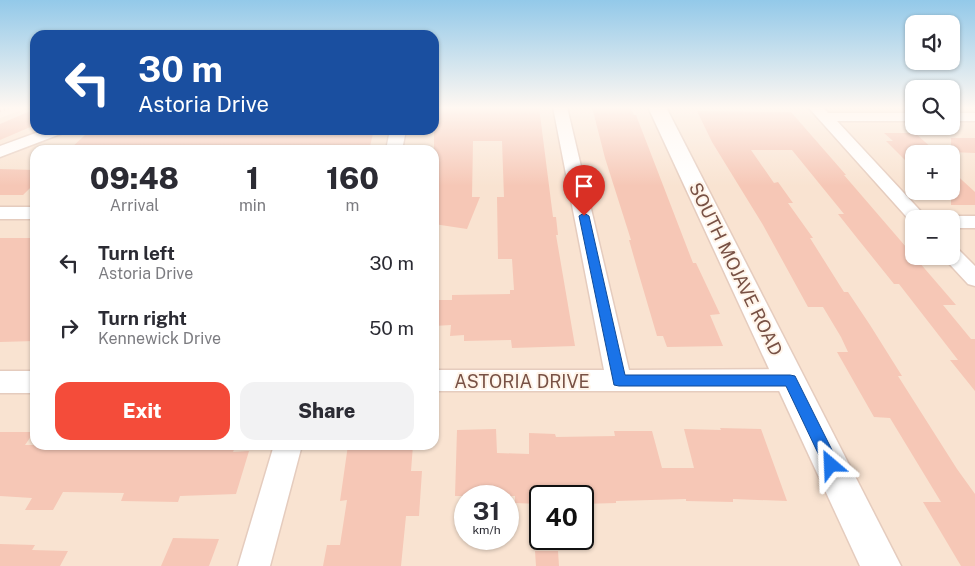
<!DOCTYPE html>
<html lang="en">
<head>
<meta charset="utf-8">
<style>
  :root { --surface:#fff; --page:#f2f2f3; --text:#2b2b33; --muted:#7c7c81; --accent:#f44c3a }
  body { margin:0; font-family:"Public Sans",sans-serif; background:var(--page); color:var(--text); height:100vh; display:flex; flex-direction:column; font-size:19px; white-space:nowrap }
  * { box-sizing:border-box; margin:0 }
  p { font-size:16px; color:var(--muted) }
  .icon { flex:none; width:28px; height:28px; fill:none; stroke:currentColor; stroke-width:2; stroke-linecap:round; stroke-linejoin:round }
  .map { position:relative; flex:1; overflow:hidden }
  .details { position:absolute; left:30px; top:145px; width:409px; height:305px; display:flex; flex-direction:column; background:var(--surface); border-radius:15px; box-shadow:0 1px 4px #0004 }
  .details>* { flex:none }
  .guide { position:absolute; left:30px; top:30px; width:409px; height:105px; border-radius:15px; box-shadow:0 1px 4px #0004; background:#1a4fa0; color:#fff; overflow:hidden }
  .controls { position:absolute; left:905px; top:15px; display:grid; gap:10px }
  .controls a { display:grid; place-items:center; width:55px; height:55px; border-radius:10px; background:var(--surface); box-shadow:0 1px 4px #0004; font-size:25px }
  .speed { position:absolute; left:454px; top:485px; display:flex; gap:10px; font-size:25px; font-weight:700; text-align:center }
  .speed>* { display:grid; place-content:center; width:65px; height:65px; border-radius:50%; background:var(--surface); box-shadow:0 1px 4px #0004; line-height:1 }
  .speed small { font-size:12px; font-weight:400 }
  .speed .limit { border:2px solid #111; border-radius:8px; background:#fff; color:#111 }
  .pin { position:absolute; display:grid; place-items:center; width:42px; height:42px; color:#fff; margin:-51px -21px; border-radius:50% 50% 50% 0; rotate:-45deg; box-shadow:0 0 5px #0007 }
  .pin .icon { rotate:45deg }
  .me { position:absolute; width:55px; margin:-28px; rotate:334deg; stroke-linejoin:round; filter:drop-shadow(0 0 4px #0008) }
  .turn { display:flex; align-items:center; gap:18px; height:105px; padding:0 25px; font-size:22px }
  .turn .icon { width:65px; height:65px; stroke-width:2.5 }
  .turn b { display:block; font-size:35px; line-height:42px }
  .eta { display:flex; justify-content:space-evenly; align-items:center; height:85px; text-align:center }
  .eta b { font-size:30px; font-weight:800; line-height:35px }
  .cta { display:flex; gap:10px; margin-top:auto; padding:10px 25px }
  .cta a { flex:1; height:58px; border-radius:15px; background:var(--accent); color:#fff; font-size:20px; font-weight:800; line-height:58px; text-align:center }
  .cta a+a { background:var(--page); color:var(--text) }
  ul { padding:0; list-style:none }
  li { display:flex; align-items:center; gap:15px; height:65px; padding:0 25px }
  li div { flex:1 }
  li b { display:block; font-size:19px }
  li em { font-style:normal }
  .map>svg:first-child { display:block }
  .residential { fill:#f9e3d1; fill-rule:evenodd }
  .building { fill:#f6c7b6 }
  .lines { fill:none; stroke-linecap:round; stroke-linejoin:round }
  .minor-casing { stroke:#e5ccbe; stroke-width:3 }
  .tertiary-casing { stroke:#e5ccbe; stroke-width:3 }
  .path { stroke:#dbaa99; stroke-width:2.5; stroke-dasharray:1 3; stroke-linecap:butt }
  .minor { fill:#fff; fill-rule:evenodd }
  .tertiary { fill:#fff; fill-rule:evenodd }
  .route { fill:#1a73e8; stroke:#114b97 }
  .labels { text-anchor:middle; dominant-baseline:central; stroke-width:4; stroke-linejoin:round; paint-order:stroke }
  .street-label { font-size:18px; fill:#785145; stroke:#fff4e9 }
</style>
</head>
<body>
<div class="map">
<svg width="975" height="566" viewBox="0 0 975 566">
  <rect width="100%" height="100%" fill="#feefe1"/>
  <!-- residential -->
  <path class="residential" d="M29,107H35V130H434V107H914V126H951V107H975V566H0V118ZM35,150H434V445H35ZM914,154H951V191H914ZM914,219H951V256H914ZM465,496H508V539H465ZM540,496H582V539H540Z"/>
  <!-- building -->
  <path class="building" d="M434,107H539L553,217H556L558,235H556L575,346L512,348L511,340L464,341V335L450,336L451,325L434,326V300H452V295L510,294V290H514L512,259H498L497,197H504L502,141H473L472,197H480L467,229L434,224Z
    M592,107H630L634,115H636L693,263H696L720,314L710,315L723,346L667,347L663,336H657L637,268L629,240H631L605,158Z
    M35,109V125L0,140V124Z
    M697,111L791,112L846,175H844L956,305H943L971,339H975V391L950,360H958L899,284H894L857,238L838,214H844L792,150H751L774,183L778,182L793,203H788L813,238H810L844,292H848L870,325L902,376H898L957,469L975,494V566H961L923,502H941L890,418L874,417L837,352H848L841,337L823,307H808L763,225L712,142Z
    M331,130H374L369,150H69L86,134H92L96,131H254L253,133Z
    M884,133H915L934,150H914V169L886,141H893Z
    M951,138H975V153L951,152Z
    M0,169L35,170V183L23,195H0Z
    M951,170L975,192V205H951Z
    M0,238H35V341L0,342Z
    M720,428L761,429L787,501L733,499V502L686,501V499L616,501V503L582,504V496H540V504L515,503V496H455L457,430L496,429L497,453L529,454V433L555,434L556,437L615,436L614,431H652L662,468H694L684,429L721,430Z
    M0,432H34L25,445H125L123,450H156L159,445H236L233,452L249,451L236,494L180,496L178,502L121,501L124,493L63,492L53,510H25L32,498L0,496Z
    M348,445H413L411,471H422L419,516H406L401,566H323L327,545H340L347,500L340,501Z
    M173,538L219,539L209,566H161Z
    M0,544L35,545L32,550L68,551L60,566H0Z
    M535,551H558L559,566H536Z"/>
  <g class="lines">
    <defs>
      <path id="minor" d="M553,107H567L629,370L790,369L799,373L803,380L799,387L790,391H434V370H604Z
        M808,107H823L828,113H914V121H837L928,219H914L912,223Z
        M951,113H975V121H951Z
        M44,130H66L63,133L0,157V146Z
        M390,130H406L402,150H386Z
        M0,207H35V219H0Z
        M951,216H975V228H951V219H944Z
        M951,247L958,249L975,266V286L968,284L942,256H951Z
        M0,371H35V393H0Z
        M274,445H302L270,566H238Z"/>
      <path id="tertiary" d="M648,107H666L901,566H860Z"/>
    </defs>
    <!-- minor casing -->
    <use href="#minor" class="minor-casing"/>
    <!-- tertiary casing -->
    <use href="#tertiary" class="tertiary-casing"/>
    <!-- path -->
    <path class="path" d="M0,111L12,107"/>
    <!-- minor -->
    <use href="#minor" class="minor"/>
    <!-- tertiary -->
    <use href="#tertiary" class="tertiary"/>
  </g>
  <!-- sky -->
  <linearGradient id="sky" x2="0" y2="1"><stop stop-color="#93c9e9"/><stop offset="0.58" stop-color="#fff8f2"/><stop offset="1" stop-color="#fff8f2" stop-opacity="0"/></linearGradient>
  <rect width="975" height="186" fill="url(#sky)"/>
  <!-- route -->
  <path class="route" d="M584,213L589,216L625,375H790L795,376L837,460L839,465L837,470L831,472L826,470L786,386H619L614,385L579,216Z"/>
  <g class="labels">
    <!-- street labels -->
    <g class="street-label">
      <text transform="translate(736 269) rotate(64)">SOUTH MOJAVE ROAD</text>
      <text x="522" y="381">ASTORIA DRIVE</text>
    </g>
  </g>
</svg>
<div class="controls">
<a><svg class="icon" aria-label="sound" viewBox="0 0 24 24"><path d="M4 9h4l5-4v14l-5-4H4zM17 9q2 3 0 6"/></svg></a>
<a><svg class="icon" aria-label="search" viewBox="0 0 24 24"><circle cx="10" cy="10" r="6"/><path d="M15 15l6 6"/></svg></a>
<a>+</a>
<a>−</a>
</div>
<div class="speed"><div>31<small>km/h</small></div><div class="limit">40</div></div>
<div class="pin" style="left:584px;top:216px;background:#d93025"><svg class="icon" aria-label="arrive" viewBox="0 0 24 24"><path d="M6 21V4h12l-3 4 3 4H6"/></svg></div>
<svg class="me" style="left:831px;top:465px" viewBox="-20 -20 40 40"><path d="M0-17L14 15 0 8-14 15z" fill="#1a73e8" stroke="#fff" stroke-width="4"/></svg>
<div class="guide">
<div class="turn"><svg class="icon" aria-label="left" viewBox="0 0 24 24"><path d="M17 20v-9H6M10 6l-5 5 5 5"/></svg><div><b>30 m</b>Astoria Drive</div></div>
</div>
<section class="details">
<div class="eta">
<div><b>09:48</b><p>Arrival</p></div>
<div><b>1</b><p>min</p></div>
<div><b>160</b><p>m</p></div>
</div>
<ul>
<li><svg class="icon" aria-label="left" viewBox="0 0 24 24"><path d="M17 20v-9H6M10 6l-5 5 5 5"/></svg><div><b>Turn left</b><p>Astoria Drive</p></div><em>30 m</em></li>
<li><svg class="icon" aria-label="right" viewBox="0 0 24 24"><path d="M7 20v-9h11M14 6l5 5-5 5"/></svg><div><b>Turn right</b><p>Kennewick Drive</p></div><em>50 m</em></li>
</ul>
<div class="cta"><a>Exit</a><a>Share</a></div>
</section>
</div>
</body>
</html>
